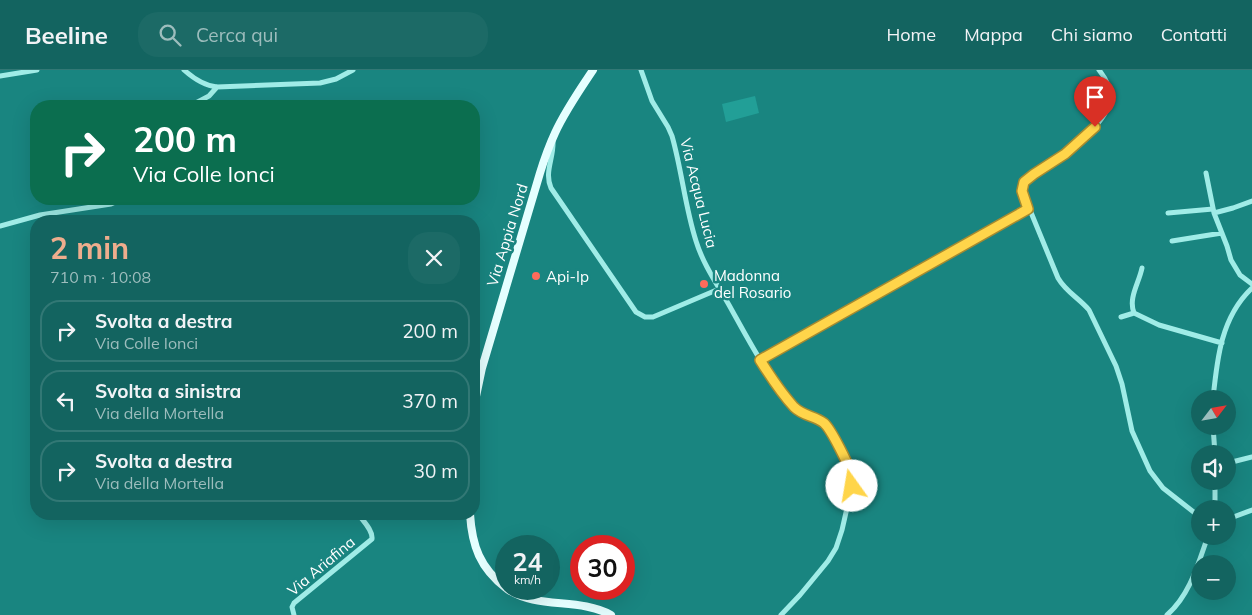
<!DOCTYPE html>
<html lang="it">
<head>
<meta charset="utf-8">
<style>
  :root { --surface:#136460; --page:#1c6a66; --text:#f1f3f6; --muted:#9dbdbd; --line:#327875; --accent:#eead8d }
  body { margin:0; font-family:Mulish,sans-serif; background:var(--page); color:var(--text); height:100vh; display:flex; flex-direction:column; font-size:19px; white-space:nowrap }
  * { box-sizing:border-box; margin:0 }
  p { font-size:16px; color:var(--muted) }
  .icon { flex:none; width:28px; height:28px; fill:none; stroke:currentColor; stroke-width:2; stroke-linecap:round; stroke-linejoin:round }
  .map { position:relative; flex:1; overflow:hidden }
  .details { position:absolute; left:30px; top:145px; width:450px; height:305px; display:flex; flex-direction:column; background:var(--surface); border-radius:20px; box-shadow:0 5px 20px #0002 }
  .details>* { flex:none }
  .hud { position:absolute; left:30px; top:30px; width:450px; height:105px; border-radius:20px; box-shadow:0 5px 20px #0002; background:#0b6e4f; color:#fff; overflow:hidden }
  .needle { width:32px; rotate:59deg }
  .controls { position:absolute; left:1191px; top:320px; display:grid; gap:10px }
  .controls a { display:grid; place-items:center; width:45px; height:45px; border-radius:50%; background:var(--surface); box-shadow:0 5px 20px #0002; font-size:25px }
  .speed { position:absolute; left:495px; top:465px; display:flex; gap:10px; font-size:25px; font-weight:700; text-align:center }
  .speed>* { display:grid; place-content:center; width:65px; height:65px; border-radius:50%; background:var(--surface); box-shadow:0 5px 20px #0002; line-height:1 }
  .speed small { font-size:12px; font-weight:400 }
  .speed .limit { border:8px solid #d22; background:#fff; color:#111 }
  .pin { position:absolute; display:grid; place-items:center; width:42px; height:42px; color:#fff; margin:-51px -21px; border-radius:50% 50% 50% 0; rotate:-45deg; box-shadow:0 0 5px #0007 }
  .pin .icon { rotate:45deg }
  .me { position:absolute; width:55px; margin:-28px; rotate:347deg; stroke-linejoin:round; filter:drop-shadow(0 0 4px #0008) }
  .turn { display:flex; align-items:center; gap:18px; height:105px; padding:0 20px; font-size:22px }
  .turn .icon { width:65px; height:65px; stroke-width:2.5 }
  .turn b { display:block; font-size:35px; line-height:42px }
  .round { display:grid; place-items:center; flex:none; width:52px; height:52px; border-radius:20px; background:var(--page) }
  .headline { display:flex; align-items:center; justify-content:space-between; height:85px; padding:0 20px }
  h1 { font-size:30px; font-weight:700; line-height:38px; color:var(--accent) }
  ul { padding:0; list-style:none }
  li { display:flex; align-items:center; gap:15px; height:62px; margin:0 10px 8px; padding:0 10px; border:2px solid var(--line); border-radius:20px }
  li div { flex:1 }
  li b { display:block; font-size:19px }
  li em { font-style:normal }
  header { display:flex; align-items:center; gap:30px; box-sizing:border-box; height:70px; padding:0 25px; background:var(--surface); border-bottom:1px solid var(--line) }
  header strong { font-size:24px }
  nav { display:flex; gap:28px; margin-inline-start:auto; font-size:18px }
  .search { width:350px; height:45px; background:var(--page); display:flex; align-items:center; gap:12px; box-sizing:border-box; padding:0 18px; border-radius:20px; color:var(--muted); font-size:19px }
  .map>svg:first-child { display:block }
  .green { fill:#229f97 }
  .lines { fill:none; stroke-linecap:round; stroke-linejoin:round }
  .minor { stroke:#a0ece7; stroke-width:5 }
  .primary { stroke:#e5ffff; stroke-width:8 }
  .route-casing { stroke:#a68a30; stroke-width:12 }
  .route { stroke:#ffd54a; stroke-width:9 }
  .poi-dot { fill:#ff6b5b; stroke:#198580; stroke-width:2 }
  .labels { text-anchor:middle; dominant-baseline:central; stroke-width:5; stroke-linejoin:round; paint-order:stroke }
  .street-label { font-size:15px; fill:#fff; stroke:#198580 }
  .poi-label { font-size:15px; fill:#fff; stroke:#198580; text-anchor:start }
</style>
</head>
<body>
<header>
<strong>Beeline</strong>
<div class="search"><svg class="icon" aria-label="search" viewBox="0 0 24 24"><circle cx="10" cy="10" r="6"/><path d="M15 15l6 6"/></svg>Cerca qui</div>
<nav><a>Home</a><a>Mappa</a><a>Chi siamo</a><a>Contatti</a></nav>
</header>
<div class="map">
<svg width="1252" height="545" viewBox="0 0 1252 545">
  <rect width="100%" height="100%" fill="#198580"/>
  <!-- green -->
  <path class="green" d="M755,26L759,43L726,52L722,34Z"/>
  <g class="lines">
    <!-- minor -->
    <path class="minor" d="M184,0C193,8 205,16 217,17L320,13L336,9L353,0
      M641,0L652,31L668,57L672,66C682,101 685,137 696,171C703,194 717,214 729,235C748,269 767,306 793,335C802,346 818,346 828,357L848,395L852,408V416L842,460L836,478L828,491L800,525L781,545
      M1099,0C1122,28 1105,49 1082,69C1074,77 1065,85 1055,91C1046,98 1035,102 1026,110L1022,115L1023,123L1058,208C1066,222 1079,228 1089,240L1116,296L1122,314L1132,361L1150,401L1163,418L1200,447
      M0,6L37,0
      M190,36L209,26L217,17
      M553,71C554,88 544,102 551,118L636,242L645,247H653L719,219
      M1206,103L1214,143L1227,176L1231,190L1240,205L1252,214
      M1168,143L1213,139
      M1214,143L1233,138L1252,131
      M0,156L40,145L111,134L122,129
      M1172,171L1222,163
      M1134,243C1128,228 1139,213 1142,198
      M1121,247L1134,243L1159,255L1222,273
      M760,290L1029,139
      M1213,329C1217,289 1221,247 1252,218
      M1213,356L1215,384
      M1228,393L1252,387
      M1215,411V439
      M1228,449L1252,440
      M294,545L292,537L294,533L372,469C373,460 363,451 358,444
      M1167,545C1190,525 1198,494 1208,466"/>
    <!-- primary -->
    <path class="primary" d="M474,336L482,298L540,103C544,90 549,76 555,63C565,41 579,21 593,0
      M470,444C472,476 480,498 506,518
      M507,519C538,540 578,527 611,545"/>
  </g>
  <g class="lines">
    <defs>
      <path id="route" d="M852,416C852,412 852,408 851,404C849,395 831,359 824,353C815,346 803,346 794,337C781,323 770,306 760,290L1028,139L1022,121L1024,112L1034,104L1065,84L1095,57"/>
    </defs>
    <!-- route casing -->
    <use href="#route" class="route-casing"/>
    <!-- route -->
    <use href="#route" class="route"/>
  </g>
  <!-- markers -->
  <g class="poi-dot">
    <circle cx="536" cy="206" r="5"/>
    <circle cx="704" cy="214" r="5"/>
  </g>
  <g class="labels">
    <!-- street labels -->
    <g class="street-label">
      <text transform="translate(699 123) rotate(76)">Via Acqua Lucia</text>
      <text transform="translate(507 165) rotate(-73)">Via Appia Nord</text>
      <text transform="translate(321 496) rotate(-40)">Via Ariafina</text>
    </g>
    <!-- poi labels -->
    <g class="poi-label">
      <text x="714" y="205">Madonna<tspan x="714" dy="17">del Rosario</tspan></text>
      <text x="546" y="206">Api-Ip</text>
    </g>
  </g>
</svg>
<div class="controls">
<a><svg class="needle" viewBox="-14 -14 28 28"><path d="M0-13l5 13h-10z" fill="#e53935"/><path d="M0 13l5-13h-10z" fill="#9dbdbd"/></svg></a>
<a><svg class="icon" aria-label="sound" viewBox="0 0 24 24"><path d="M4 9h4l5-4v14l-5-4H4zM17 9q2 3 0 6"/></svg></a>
<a>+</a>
<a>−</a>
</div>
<div class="speed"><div>24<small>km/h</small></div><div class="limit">30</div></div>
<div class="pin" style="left:1095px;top:57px;background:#d93025"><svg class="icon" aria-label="arrive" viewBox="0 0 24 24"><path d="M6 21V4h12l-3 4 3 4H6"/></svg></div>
<svg class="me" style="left:852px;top:416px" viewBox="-20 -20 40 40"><circle r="19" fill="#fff"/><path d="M0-13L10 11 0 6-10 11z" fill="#ffd54a"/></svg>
<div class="hud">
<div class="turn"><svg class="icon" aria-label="right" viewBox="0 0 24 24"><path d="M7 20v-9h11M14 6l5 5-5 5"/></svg><div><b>200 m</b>Via Colle Ionci</div></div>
</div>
<section class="details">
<div class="headline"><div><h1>2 min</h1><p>710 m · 10:08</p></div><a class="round"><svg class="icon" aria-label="close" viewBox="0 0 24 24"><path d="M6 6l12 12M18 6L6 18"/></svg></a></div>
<ul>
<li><svg class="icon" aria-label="right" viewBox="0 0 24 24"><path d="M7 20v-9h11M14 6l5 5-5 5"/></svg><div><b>Svolta a destra</b><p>Via Colle Ionci</p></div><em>200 m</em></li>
<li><svg class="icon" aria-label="left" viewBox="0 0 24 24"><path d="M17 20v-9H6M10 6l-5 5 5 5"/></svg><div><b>Svolta a sinistra</b><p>Via della Mortella</p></div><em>370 m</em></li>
<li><svg class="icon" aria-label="right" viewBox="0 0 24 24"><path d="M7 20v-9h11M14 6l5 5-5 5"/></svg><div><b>Svolta a destra</b><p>Via della Mortella</p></div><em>30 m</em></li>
</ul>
</section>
</div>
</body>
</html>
